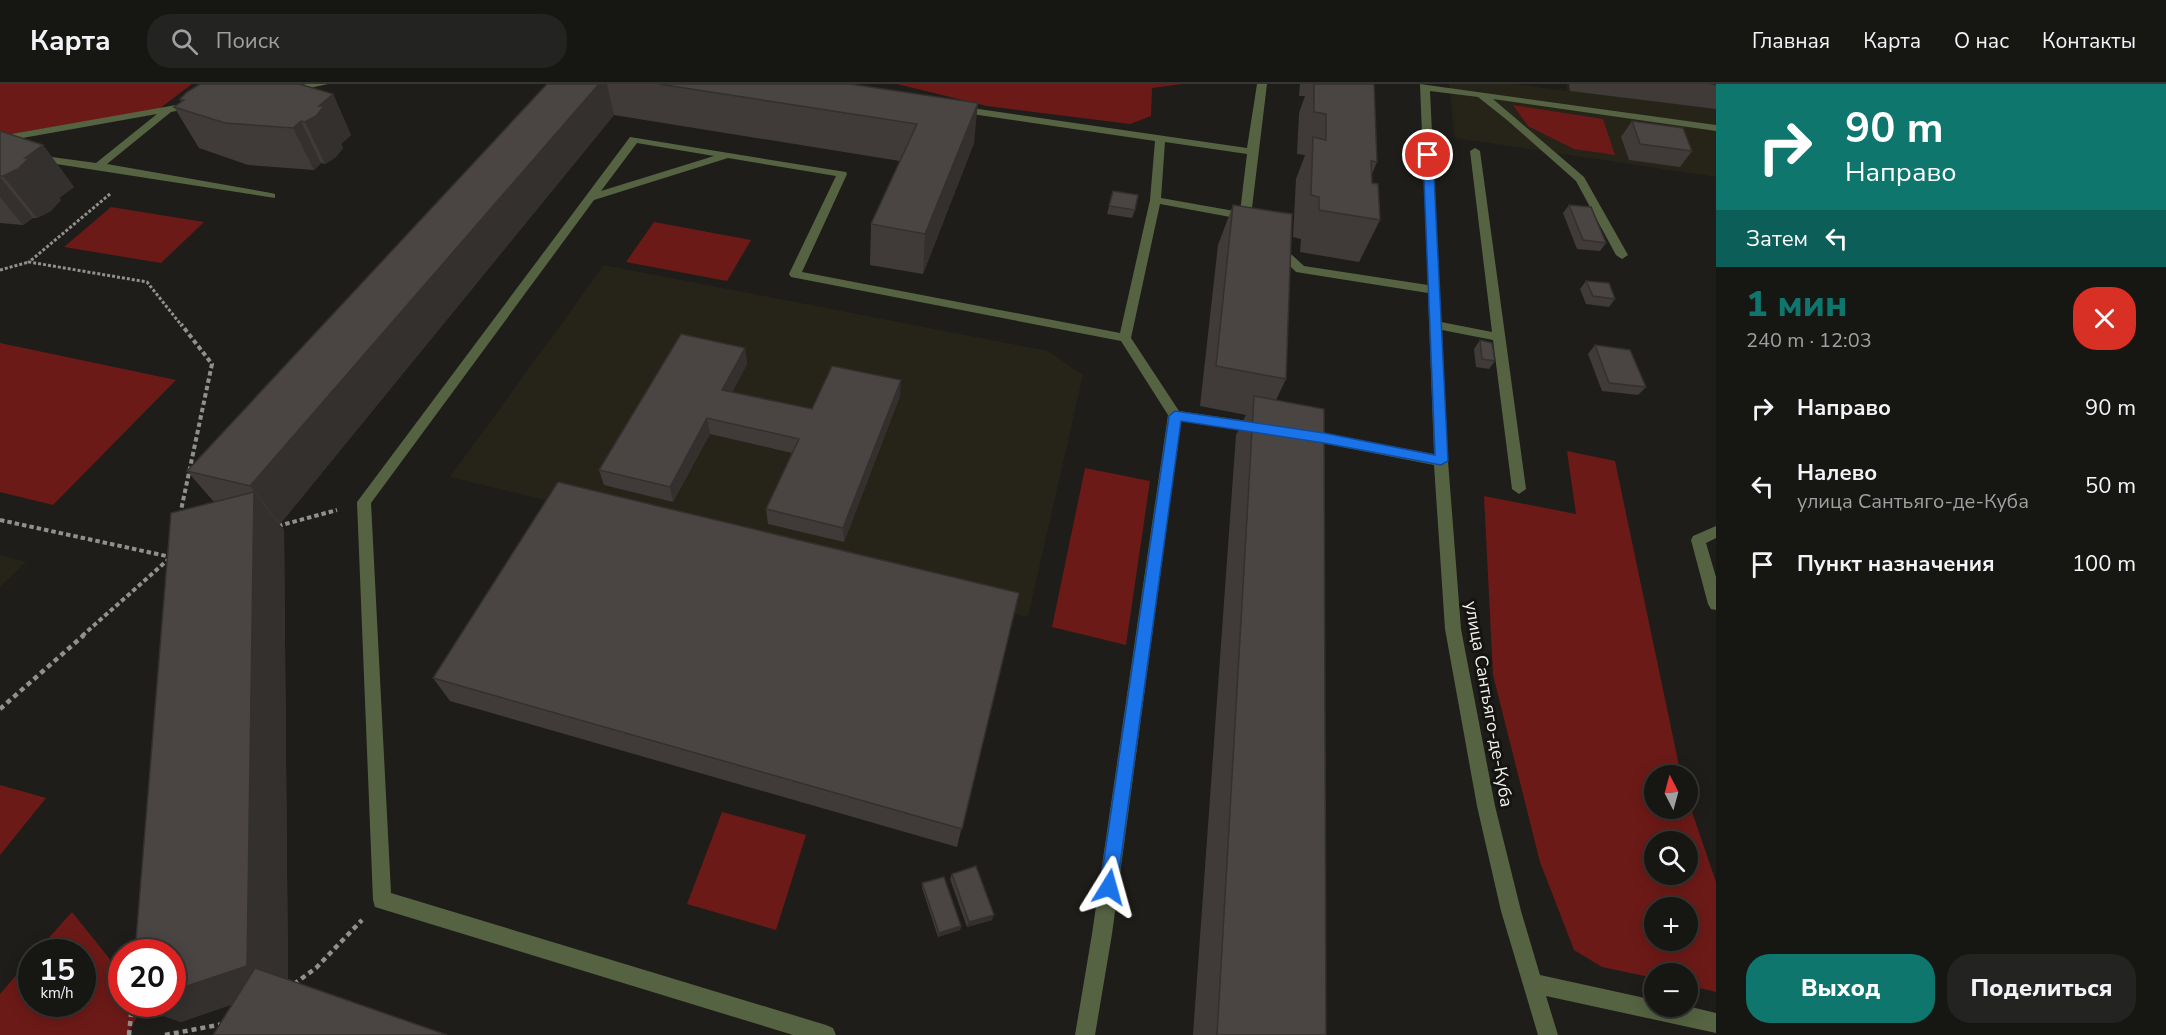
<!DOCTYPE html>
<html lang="ru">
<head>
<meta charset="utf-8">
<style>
  :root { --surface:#161613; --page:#232321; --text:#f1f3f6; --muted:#9e9fa0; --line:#353533; --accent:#0f766e }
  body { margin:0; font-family:"Nunito Sans",sans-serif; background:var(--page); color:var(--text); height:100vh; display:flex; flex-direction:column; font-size:22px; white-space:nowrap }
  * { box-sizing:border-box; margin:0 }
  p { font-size:20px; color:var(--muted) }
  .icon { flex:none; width:33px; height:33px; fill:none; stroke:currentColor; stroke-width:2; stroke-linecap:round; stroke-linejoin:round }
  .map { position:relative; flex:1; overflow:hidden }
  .drawer { display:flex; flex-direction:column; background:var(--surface); width:450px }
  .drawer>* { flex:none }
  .banner { background:#0f766e; color:#fff; overflow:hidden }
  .needle { width:39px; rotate:354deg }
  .tools { position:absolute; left:1644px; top:681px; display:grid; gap:12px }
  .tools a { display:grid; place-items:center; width:54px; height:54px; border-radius:50%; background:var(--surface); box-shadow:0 3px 15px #0003,0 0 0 2px var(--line); font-size:30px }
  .speed { position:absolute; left:18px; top:855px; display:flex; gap:12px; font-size:30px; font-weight:700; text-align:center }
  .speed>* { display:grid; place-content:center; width:78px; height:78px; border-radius:50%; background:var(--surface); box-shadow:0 3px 15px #0003,0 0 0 2px var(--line); line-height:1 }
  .speed small { font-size:15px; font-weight:400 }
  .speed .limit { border:9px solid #d22; background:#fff; color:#111 }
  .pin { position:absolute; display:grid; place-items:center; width:51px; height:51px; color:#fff; margin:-26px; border:3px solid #fff; border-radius:50%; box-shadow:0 2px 6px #0007 }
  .me { position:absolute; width:66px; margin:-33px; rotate:8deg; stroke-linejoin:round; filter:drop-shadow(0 0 4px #0008) }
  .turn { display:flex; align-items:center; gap:21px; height:126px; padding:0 30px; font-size:27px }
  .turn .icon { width:78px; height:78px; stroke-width:2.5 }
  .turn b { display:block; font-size:42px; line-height:51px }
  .then { display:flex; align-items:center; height:57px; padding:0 30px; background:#0003; gap:12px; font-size:22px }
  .round { display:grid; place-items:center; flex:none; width:63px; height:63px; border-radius:24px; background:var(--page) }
  .headline { display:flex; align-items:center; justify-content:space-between; height:102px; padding:0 30px }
  h1 { font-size:36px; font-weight:800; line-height:45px; color:var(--accent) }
  .primary-button { display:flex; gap:12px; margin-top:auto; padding:12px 30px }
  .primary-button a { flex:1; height:69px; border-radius:24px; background:var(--accent); color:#fff; font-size:24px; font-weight:800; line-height:69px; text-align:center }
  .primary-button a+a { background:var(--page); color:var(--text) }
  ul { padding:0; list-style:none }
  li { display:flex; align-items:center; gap:18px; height:78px; padding:0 30px }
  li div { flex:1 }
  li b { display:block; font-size:22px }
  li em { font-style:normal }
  header { display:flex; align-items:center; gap:36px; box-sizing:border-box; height:84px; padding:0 30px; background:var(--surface); border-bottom:2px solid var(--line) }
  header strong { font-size:28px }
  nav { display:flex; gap:33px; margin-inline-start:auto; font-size:21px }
  .search { width:420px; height:54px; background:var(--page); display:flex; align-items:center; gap:15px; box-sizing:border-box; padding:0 21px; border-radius:24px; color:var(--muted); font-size:22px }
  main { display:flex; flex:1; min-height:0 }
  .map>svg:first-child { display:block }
  .built { fill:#262319 }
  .green { fill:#6c1a17; fill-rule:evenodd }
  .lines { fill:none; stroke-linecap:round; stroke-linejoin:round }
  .path-far2 { stroke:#91908d; stroke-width:3; stroke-dasharray:3 2; stroke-linecap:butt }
  .path-far1 { stroke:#91908d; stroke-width:4; stroke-dasharray:4.5 3; stroke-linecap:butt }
  .path { stroke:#91908d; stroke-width:4.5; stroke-dasharray:5 4; stroke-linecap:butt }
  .minor { fill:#556342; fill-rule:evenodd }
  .wall { fill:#403b39 }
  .shaded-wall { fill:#34302e }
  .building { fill:#4a4542; stroke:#34302e; stroke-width:1.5 }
  .route { fill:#1a73e8; stroke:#114b97; stroke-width:1.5 }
  .labels { text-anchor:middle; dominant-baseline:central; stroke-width:6; stroke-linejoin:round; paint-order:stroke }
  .street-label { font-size:18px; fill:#f1f0ed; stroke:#151410 }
</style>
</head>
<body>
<header>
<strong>Карта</strong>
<div class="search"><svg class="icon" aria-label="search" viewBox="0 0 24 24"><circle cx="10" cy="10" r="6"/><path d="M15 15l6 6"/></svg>Поиск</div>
<nav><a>Главная</a><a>Карта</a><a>О нас</a><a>Контакты</a></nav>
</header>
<main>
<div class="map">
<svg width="1716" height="951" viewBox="0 0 1716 951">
  <rect width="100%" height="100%" fill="#1e1d19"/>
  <!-- built -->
  <path class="built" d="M1449,0H1516L1567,7L1566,0H1716V93L1455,54Z
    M604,181L1048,267L1083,291L1028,533L450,393Z
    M0,471L26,478L0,503Z"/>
  <!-- green -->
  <path class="green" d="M0,0H192L159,25L0,52Z
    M897,0H1182L1152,4L1151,32L1130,40L987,22Z
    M1513,21L1603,35L1615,71L1574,65L1528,42Z
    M111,123L204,138L161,179L64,163Z
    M654,138L751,156L727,197L626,178Z
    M0,259L176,296L53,421L0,408Z
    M1567,367L1615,377L1681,691L1654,692V724H1688V716L1716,798V908L1688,901V890H1654V894L1602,883L1574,866L1540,778L1493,591L1484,412L1576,430ZM1654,758H1688V790H1654ZM1654,824H1688V856H1654Z
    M1085,384L1150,397L1126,561L1052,543Z
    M0,701L46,714L0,771Z
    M722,728L806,751L776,846L687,820Z
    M72,828L121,889L122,920H144L127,951H0V910L31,874L32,920H82V868H36Z"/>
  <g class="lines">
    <!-- path-far2 -->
    <path class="path-far2" d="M110,110L29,178L147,198L182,242
      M0,186L29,178"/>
    <!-- path-far1 -->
    <path class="path-far1" d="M180,431L212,280L181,240
      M0,436L171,473
      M278,442L337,426
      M82,552L170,474"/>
    <!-- path -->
    <path class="path" d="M0,625L84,551
      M294,900L316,884L362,836
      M129,951L132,920
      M165,951L223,940"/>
    <!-- minor -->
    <path class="minor" d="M306,0H328L287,9L282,6Z
      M1257,0H1267L1251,132L1258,140L1252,143L1241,135L1160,120L1131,254L1179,327L1261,339L1268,344L1261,349L1181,337L1112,850L1095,951H1075L1092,850L1168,331L1121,257L791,193L789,190L836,92L728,74L594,116L371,419L391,809L826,941L833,944L836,951H793L375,823L373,816L357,418L630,53L846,88L847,90L802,188L1120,249L1150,116L1155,57L958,28L953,25L958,22L1247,64ZM1165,58L1247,70L1240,128L1161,114ZM637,59L714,72L601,107Z
      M1420,0L1716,41V47L1493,15L1584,93L1628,171L1622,175L1616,171L1576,97L1507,36L1478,13L1430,7L1441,238L1492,248L1470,67L1475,64L1480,67L1526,405L1519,410L1512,405L1493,256L1442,246L1448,377L1461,545L1495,722L1521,827L1540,891L1654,916V922H1687L1716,929V949L1546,912L1558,951H1538L1501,827L1477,722L1445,545L1434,381L1306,356L1299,351L1306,346L1434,370L1428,209L1296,188L1270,162L1276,158L1280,160L1304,182L1428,201Z
      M193,18L198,21L196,23L171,28L107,80L271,109L275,110V114L37,77L32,74L37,71L96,79L157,30L0,58V52Z
      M1716,442V454L1706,459L1716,493V526L1711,525L1708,520L1691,456L1693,452Z"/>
  </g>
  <!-- wall -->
  <path class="wall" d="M547,0H850L974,59L923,190L870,181L871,140L900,77L614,31L280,440L279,439L284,446L288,896L233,920L181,938L131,921L214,418L187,387Z
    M1300,0H1374L1377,78L1372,90V99L1380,136L1359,178L1300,168L1301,155L1293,153L1296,95L1305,71L1297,70L1299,29L1305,12H1299Z
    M1569,0H1709L1716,1V25L1570,7Z
    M333,10L351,51L341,60L343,64L336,73L325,80L321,79L314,86L248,81L199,64L174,23L181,18L180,15Z
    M1632,37L1692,67L1680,83L1629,76L1621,53Z
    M0,47L43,61L74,103L59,114L61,116L51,127L37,134H33L23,141L0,139Z
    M1113,107L1135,126L1132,134L1107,130Z
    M1233,121L1286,295L1276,316L1326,951H1193L1236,351L1246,331L1200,322L1218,161Z
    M1569,121L1606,159L1600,167L1577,165L1563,129Z
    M1586,197L1615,215L1609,223L1586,220L1580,205Z
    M1480,256L1495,277L1489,285L1476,283L1474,265Z
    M1595,261L1646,303L1638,311L1602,307L1588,270Z
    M745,264L747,280L732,308L812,325L900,312L844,458L768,440L766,425L792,369L710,350L673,418L604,401L599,386Z
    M1019,509L957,763L450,617L433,594Z
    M952,790L992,836L967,843L950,795Z
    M922,799L961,842L960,846L938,853L922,804Z"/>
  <!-- shaded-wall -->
  <path class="shaded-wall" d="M599,0H607L614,31L280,440L250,402Z
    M333,10L351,51L341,60L343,64L336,73L325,80L305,38L319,22Z
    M978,19L974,59L923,190L925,150Z
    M301,37L321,79L314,86L293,44Z
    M43,61L74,103L59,114L61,116L51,127L37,134L3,92L25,74Z
    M0,93L33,134L23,141L0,113Z
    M745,264L747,280L725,322L722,306Z
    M901,296L900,312L844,458L843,444Z
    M707,334L710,350L673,418L670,403Z
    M254,408L284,446L288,901L181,938L131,921L135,920H172V907Z
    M994,831L992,836L967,843L969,838Z
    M961,842L960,846L938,853L939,849Z"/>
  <!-- building -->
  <path class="building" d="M200,0H299L333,10L319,22H324L316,32L305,38L301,37L293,44L225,39L174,23L184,16L180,15L187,8Z
    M547,0H599L250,402L187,387Z
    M659,0H850L978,19L925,150L871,140L917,40Z
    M1314,0H1374L1377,78L1371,77L1372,99L1378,100L1380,136L1319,126V113L1311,111L1313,53L1326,56V30L1314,28Z
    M1632,37L1683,44L1692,67L1640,60Z
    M0,47L43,61L25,74H29L18,85L3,92H0Z
    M1113,107L1138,111L1135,126L1109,122Z
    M1233,121L1292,130L1286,295L1216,282Z
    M1569,121L1591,123L1606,159L1583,156Z
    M1586,197L1609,199L1615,215L1593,212Z
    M681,250L745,264L722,306L812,325L832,282L901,296L843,444L766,425L799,355L707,334L670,403L599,386Z
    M1480,256L1492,259L1495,277L1482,275Z
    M1595,261L1630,266L1646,303L1609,299Z
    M1254,312L1324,325L1326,951H1217Z
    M558,398L1019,509L962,745L433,594Z
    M254,408L247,882L172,907V868H135L171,429Z
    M976,782L994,831L969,838L952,790Z
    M944,793L961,842L939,849L922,799Z
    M255,884L447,951H213Z"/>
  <!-- route -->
  <path class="route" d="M1428,68L1433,71L1448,377L1441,381L1324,359L1181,337L1117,803L1115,809L1109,811L1103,809L1100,803L1169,332L1175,327L1324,349L1435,371L1423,71Z"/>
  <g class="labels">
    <!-- street labels -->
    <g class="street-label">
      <text transform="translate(1489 620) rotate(80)">улица Сантьяго-де-Куба</text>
    </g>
  </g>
</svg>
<div class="tools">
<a><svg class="needle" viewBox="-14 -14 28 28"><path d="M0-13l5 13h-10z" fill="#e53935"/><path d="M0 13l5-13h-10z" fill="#9e9fa0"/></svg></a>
<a><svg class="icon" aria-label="search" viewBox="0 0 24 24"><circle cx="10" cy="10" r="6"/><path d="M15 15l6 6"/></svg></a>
<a>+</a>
<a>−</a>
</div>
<div class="speed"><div>15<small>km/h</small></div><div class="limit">20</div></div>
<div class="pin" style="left:1428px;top:71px;background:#d93025"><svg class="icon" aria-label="arrive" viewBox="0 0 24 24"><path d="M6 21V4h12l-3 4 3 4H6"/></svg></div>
<svg class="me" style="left:1109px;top:803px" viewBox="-20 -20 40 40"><path d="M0-17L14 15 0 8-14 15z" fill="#1a73e8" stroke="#fff" stroke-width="4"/></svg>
</div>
<section class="drawer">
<div class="banner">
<div class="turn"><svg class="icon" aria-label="right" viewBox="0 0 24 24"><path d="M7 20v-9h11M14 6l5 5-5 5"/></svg><div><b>90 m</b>Направо</div></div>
<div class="then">Затем<svg class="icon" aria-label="left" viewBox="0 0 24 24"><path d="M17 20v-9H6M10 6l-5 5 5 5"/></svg></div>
</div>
<div class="headline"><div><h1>1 мин</h1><p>240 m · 12:03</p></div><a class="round" style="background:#d93025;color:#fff"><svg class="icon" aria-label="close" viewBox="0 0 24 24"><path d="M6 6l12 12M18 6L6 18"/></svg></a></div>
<ul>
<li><svg class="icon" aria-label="right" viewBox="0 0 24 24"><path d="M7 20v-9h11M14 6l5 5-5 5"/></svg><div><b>Направо</b></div><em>90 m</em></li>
<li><svg class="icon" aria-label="left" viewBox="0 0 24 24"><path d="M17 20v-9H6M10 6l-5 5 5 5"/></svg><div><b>Налево</b><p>улица Сантьяго-де-Куба</p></div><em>50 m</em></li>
<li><svg class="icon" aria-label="arrive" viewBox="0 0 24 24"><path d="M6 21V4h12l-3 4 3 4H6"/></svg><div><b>Пункт назначения</b></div><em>100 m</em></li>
</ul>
<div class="primary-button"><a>Выход</a><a>Поделиться</a></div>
</section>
</main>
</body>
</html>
